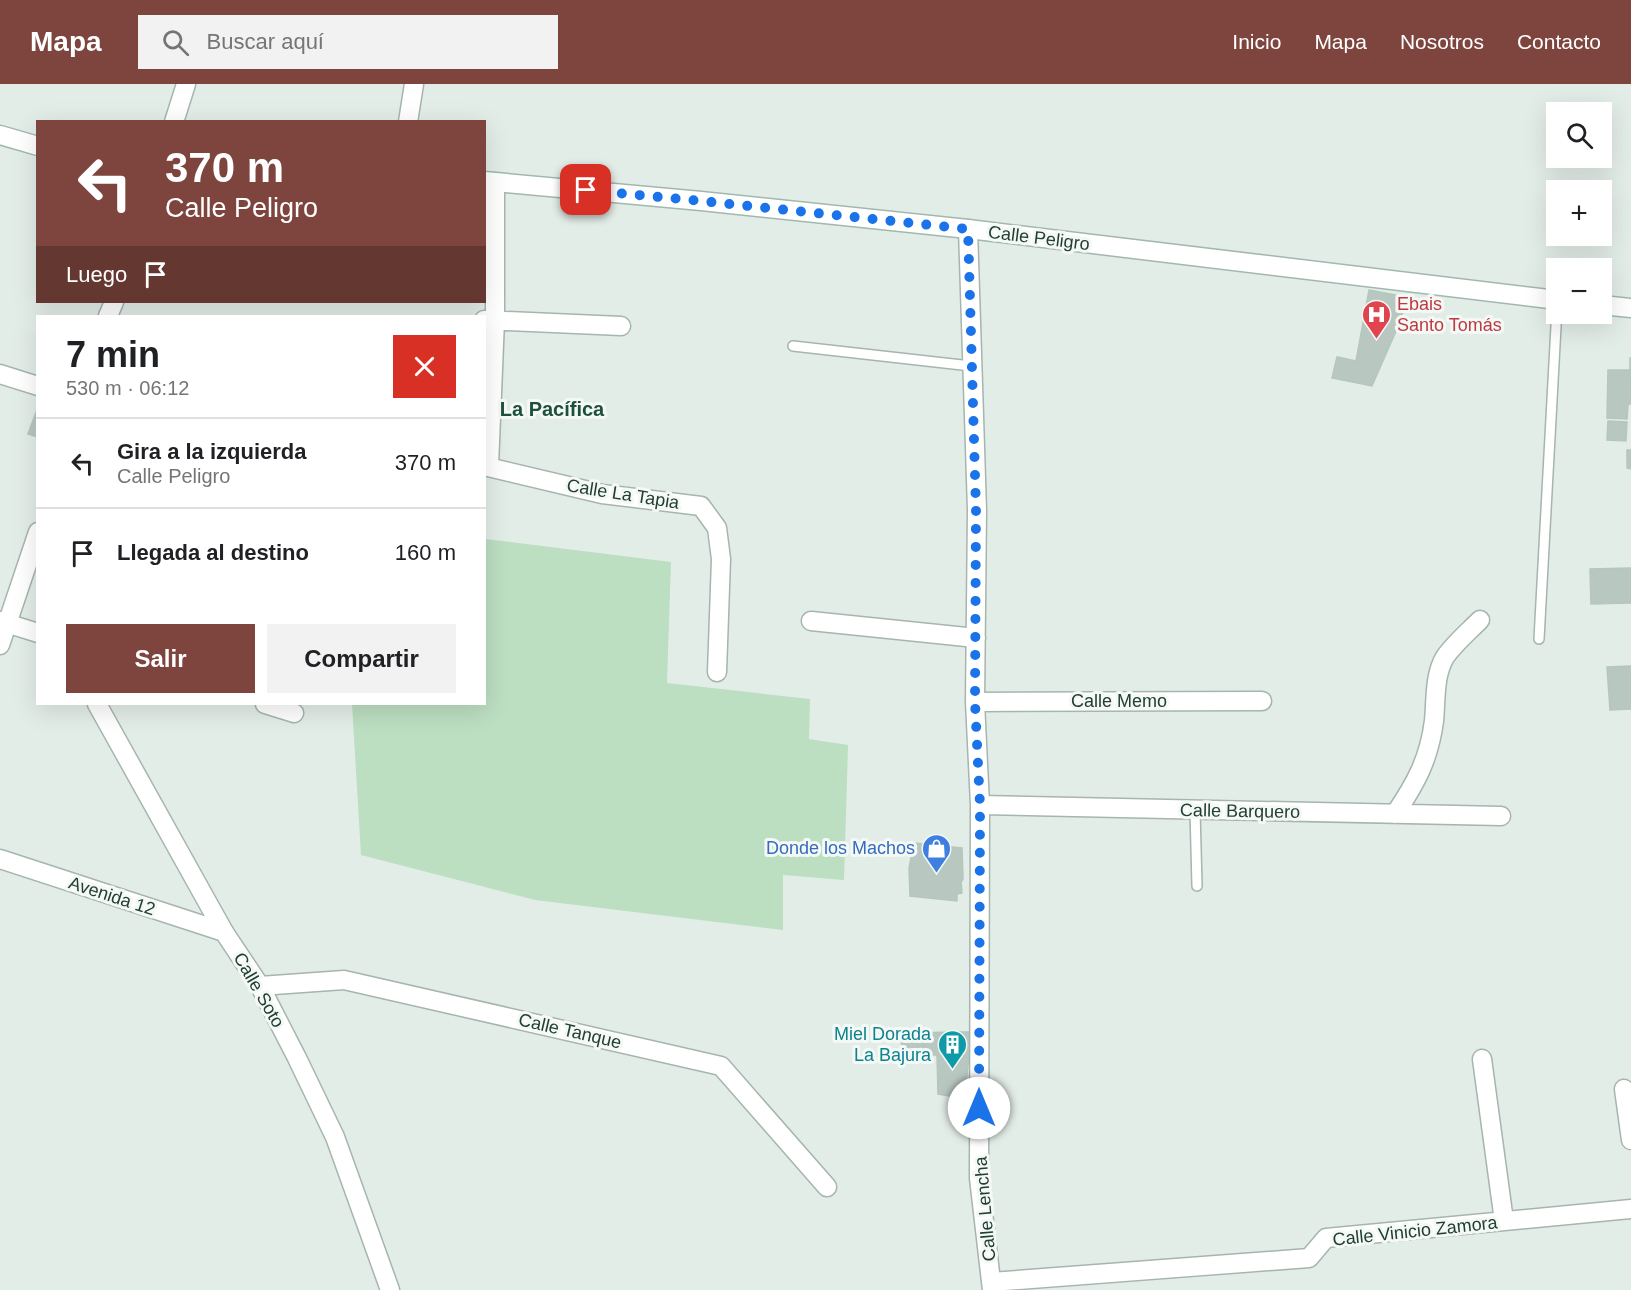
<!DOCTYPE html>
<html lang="es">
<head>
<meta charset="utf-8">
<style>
  :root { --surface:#fff; --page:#f2f2f2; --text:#202124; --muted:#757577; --line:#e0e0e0; --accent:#7e453e }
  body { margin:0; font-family:Helvetica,sans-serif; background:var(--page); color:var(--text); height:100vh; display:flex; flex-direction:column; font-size:22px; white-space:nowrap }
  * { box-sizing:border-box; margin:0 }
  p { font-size:20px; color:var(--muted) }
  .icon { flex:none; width:33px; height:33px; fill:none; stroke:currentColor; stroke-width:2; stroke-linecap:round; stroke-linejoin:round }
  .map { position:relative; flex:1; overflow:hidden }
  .panel { position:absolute; left:36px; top:231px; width:450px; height:390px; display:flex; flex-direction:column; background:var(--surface); border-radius:0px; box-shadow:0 6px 24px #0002 }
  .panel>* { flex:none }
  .hud { position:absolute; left:36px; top:36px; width:450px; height:183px; border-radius:0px; box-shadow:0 6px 24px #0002; background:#7e453e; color:#fff; overflow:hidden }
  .controls { position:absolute; left:1546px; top:18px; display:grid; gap:12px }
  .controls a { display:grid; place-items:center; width:66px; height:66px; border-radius:0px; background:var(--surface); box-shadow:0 6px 24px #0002; font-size:30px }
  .pin { position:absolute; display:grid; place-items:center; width:51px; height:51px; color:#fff; margin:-26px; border-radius:12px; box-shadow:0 3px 9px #0006 }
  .me { position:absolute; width:66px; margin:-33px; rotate:0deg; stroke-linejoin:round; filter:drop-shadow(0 0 4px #0008) }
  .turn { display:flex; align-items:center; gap:21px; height:126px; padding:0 30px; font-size:27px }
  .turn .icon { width:78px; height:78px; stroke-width:2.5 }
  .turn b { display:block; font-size:42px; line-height:51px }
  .then { display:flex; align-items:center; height:57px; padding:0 30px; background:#0003; gap:12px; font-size:22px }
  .round { display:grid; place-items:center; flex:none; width:63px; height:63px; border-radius:0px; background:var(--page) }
  .head { display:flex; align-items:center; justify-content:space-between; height:102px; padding:0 30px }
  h1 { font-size:36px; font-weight:600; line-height:45px }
  .action { display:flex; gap:12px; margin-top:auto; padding:12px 30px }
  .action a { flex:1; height:69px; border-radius:0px; background:var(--accent); color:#fff; font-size:24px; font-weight:600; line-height:69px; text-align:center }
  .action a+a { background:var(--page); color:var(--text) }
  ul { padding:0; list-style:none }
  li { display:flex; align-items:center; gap:18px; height:90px; padding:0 30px; border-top:2px solid var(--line) }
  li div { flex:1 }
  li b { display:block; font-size:22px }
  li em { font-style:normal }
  header { display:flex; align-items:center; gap:36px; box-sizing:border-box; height:84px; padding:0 30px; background:var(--accent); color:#fff }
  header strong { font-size:28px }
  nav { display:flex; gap:33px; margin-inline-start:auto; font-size:21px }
  .search { width:420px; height:54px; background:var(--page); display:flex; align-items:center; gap:15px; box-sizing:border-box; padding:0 21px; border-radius:0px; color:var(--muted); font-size:22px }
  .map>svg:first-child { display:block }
  .green { fill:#bcdec1 }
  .building { fill:#b8c8c0; stroke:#b5c6bd; stroke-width:1.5 }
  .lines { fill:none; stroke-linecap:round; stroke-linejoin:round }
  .service-casing { stroke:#a6b5ae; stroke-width:12 }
  .minor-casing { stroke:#a6b5ae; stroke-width:21 }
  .tertiary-casing { stroke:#a6b5ae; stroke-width:21 }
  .secondary-casing { stroke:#a1b8ae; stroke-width:21 }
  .service { stroke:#fff; stroke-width:9 }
  .minor { stroke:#fff; stroke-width:18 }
  .tertiary { stroke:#fff; stroke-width:18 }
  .secondary { stroke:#fff; stroke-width:18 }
  .route { stroke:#1a73e8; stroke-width:10; stroke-dasharray:0 18 }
  .labels { text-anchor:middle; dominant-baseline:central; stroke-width:6; stroke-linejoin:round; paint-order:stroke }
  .street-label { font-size:18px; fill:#233e34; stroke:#f4f9f6 }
  .health-label { font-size:18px; fill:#be3a42; stroke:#f4f9f6; text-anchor:start }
  .shop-label { font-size:18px; fill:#366cbe; stroke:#f4f9f6; text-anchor:end }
  .culture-label { font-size:18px; fill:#0d838f; stroke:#f4f9f6; text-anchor:end }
  .neighbourhood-label { font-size:20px; font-weight:bold; fill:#1e503e; stroke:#f4f9f6 }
</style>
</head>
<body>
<header>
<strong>Mapa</strong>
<div class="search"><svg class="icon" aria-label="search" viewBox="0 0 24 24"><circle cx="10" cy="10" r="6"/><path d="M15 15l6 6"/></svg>Buscar aquí</div>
<nav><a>Inicio</a><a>Mapa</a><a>Nosotros</a><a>Contacto</a></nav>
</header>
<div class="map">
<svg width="1631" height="1206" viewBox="0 0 1631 1206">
  <rect width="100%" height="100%" fill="#e3ede7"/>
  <!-- green -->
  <path class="green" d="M485,455L671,478L667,599L810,615L809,655L848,661L844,796L783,791V846L535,816L361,771L352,620H484Z"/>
  <!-- building -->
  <path class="building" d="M1369,206L1407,213L1400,238L1372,302L1332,294L1337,273L1356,277Z
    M1630,273L1631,320H1628L1627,335L1607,334L1608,286H1630Z
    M38,323V353L28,350Z
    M1608,337L1627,338L1626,357L1607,356Z
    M1627,366H1631V385L1627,384Z
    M1631,484V519L1591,520L1590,485Z
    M1631,582V625L1610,626L1607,583Z
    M914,759L962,764L963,795L961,798L962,809L957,810V817L910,812L909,784Z
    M961,948H971L966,1002L967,1008L961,1014L938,1010L937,971H900L903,949Z"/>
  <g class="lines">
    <defs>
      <path id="service" d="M793,262L971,282
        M1539,555L1557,224
        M1195,726L1197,802"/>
      <path id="minor" d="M174,38L186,0
        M408,38L414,0
        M968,145L977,426L975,618L980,721L979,1094L992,1206
        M108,232L114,218
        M484,236L621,242
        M0,290L38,302
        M484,382L602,410L701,422L717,444L721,475L717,588
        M489,382L495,236V98
        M0,537L38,549
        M811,537L976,554
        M0,561L38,448
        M975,618L1262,617
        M97,620L224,848
        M265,620L294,629
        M980,721L1501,732
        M1395,730C1416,699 1429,675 1434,637C1436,617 1434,591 1445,573C1454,560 1468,548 1480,536
        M260,902L344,896L721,982L827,1103
        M1482,975L1504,1137
        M1624,1005L1631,1056
        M991,1198L1309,1174L1326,1154L1631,1125"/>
      <path id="tertiary" d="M0,775L224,848L260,902L297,974L335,1053L390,1206"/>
      <path id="secondary" d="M0,51L38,62
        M484,97L701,117L968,145L1557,216
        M1602,221L1631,224"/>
    </defs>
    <!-- service casing -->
    <use href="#service" class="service-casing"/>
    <!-- minor casing -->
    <use href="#minor" class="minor-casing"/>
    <!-- tertiary casing -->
    <use href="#tertiary" class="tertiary-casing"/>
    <!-- secondary casing -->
    <use href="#secondary" class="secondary-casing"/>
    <!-- service -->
    <use href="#service" class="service"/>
    <!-- minor -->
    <use href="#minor" class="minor"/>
    <!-- tertiary -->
    <use href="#tertiary" class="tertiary"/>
    <!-- secondary -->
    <use href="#secondary" class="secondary"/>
  </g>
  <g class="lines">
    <!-- route -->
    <path class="route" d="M586,106L701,117L968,145L976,426L975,618L980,721L979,1024"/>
  </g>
  <!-- icons -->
  <defs>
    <symbol id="hospital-pin" viewBox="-11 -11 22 30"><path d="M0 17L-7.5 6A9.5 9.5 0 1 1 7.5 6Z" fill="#e0444e" stroke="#f4f9f6"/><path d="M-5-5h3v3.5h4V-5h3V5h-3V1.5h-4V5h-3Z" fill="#fff"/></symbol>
    <symbol id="shop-pin" viewBox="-11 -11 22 30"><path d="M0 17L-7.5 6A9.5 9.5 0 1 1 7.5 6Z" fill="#3f7fe0" stroke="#f4f9f6"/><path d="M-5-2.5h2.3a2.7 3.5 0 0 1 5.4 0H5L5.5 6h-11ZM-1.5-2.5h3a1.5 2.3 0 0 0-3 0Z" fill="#fff"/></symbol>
    <symbol id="building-pin" viewBox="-11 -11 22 30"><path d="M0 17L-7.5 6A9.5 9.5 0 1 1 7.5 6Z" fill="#0f9aa8" stroke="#f4f9f6"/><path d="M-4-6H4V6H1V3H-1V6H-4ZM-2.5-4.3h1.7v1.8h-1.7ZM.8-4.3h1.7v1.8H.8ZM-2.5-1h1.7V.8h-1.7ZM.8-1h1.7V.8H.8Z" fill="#fff"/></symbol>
  </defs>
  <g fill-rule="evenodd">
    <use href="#hospital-pin" x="1360" y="214" width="33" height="45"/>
    <use href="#shop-pin" x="920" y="748" width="33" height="45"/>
    <use href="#building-pin" x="936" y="944" width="33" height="45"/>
  </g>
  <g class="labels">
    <!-- street labels -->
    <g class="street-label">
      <text transform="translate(1039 154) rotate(7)">Calle Peligro</text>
      <text transform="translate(623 410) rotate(9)">Calle La Tapia</text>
      <text x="1119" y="617">Calle Memo</text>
      <text transform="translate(1240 727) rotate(1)">Calle Barquero</text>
      <text transform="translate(112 812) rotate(18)">Avenida 12</text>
      <text transform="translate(259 906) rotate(60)">Calle Soto</text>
      <text transform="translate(570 947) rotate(13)">Calle Tanque</text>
      <text transform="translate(985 1125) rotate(-95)">Calle Lencha</text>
      <text transform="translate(1415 1147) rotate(-6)">Calle Vinicio Zamora</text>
    </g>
    <!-- health labels -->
    <g class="health-label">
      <text x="1397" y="220">Ebais<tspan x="1397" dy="21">Santo Tomás</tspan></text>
    </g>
    <!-- shop labels -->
    <g class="shop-label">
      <text x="915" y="764">Donde los Machos</text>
    </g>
    <!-- culture labels -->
    <g class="culture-label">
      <text x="931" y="950">Miel Dorada<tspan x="931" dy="21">La Bajura</tspan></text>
    </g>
    <!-- neighbourhood labels -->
    <g class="neighbourhood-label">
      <text x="552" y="325">La Pacífica</text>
    </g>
  </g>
</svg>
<div class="controls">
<a><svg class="icon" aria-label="search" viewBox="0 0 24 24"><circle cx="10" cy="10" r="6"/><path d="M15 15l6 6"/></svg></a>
<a>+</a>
<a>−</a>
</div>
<div class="pin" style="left:586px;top:106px;background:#d93025"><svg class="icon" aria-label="arrive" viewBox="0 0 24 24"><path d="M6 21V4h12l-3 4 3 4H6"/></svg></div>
<svg class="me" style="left:979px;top:1024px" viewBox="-20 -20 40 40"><circle r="19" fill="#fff"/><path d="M0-13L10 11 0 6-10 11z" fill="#1a73e8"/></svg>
<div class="hud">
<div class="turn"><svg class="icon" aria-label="left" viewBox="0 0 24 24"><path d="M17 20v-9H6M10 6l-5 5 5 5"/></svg><div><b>370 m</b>Calle Peligro</div></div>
<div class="then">Luego<svg class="icon" aria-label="arrive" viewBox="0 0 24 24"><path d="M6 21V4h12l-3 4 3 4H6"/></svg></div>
</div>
<section class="panel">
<div class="head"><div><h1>7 min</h1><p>530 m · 06:12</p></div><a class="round" style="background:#d93025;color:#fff"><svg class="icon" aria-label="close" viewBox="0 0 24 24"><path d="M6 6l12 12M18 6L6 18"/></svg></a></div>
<ul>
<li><svg class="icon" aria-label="left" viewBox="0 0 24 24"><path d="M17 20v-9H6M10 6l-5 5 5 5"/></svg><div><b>Gira a la izquierda</b><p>Calle Peligro</p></div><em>370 m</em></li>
<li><svg class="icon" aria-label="arrive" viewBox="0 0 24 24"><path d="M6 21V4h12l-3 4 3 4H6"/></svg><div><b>Llegada al destino</b></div><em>160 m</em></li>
</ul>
<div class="action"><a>Salir</a><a>Compartir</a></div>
</section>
</div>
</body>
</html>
